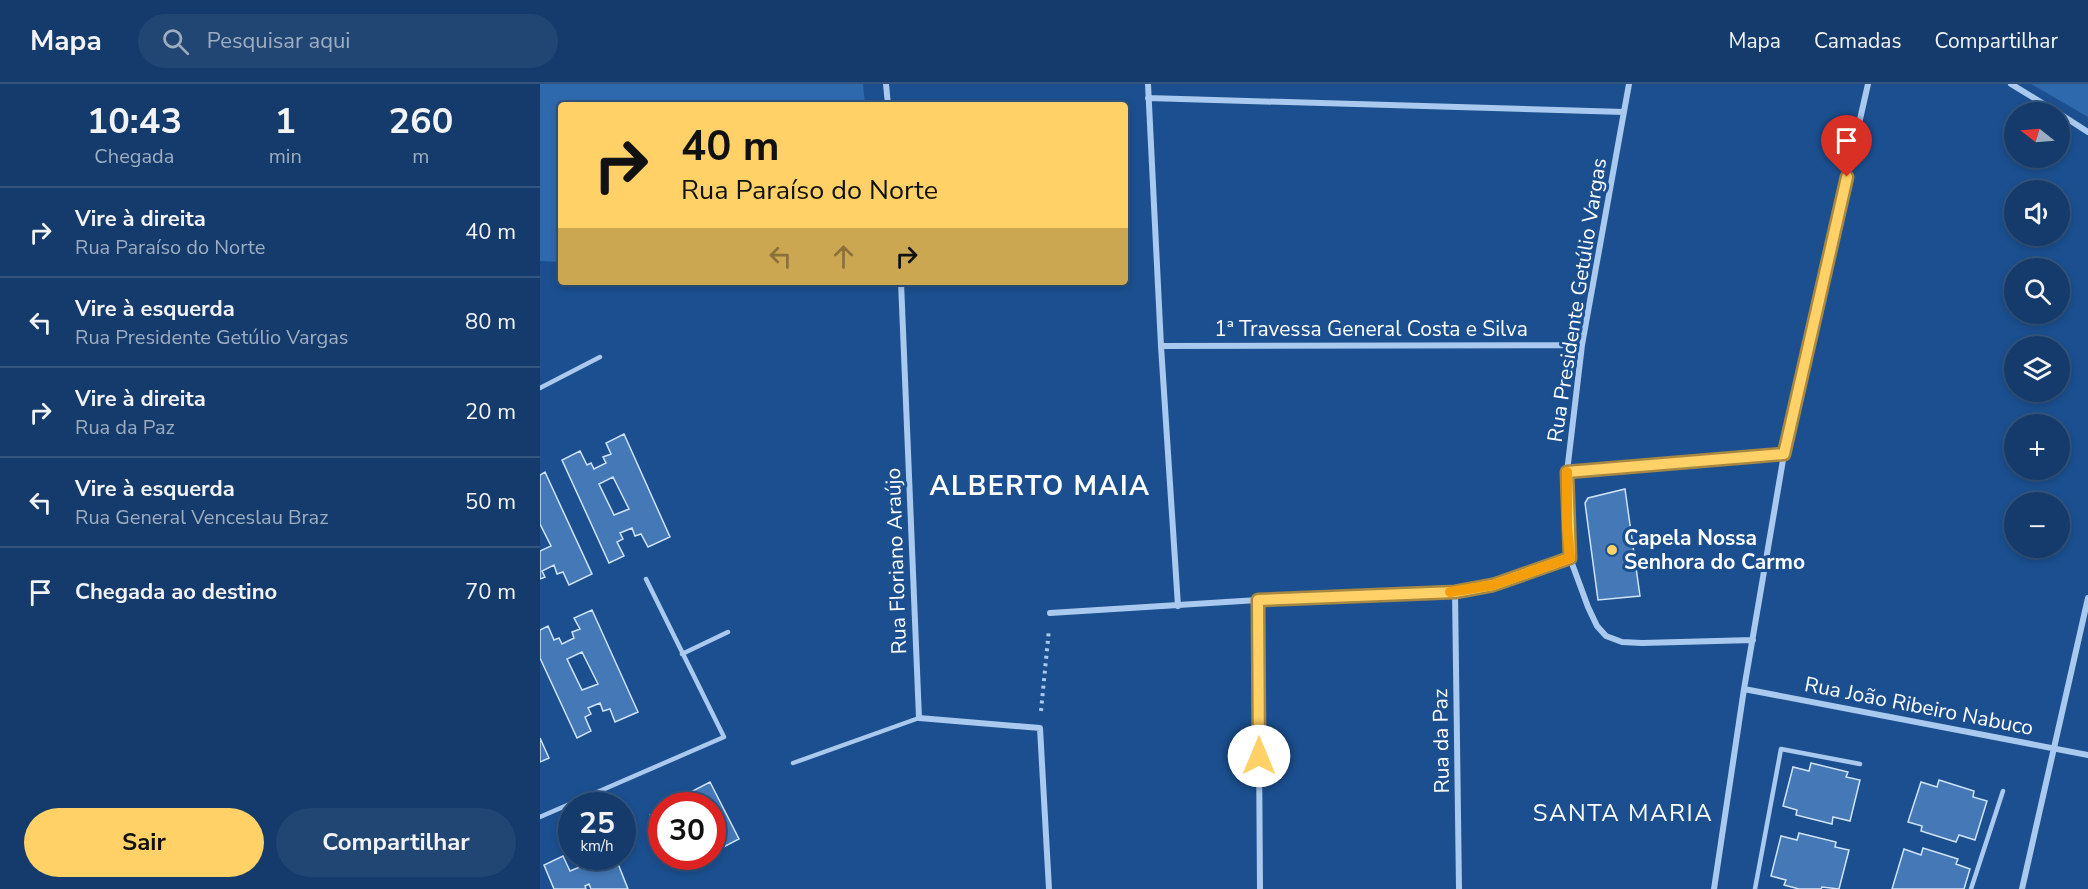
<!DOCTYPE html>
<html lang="pt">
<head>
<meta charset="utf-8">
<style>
  :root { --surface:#143b6b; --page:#214673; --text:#f1f3f6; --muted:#9dadc1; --line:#33557e; --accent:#ffd166 }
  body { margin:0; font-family:"Nunito Sans",sans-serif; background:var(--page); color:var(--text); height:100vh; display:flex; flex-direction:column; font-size:22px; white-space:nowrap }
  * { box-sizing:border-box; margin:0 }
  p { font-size:20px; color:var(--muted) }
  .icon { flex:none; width:33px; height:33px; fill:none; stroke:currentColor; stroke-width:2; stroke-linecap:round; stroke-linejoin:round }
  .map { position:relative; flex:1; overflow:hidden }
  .sheet { display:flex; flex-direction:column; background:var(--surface); width:540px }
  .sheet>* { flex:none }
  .hud { position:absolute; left:18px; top:18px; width:570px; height:183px; border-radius:6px; box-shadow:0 3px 9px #0003,0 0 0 2px var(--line); background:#ffd166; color:#111; overflow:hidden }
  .needle { width:39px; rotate:287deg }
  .controls { position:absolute; left:1464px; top:18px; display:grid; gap:12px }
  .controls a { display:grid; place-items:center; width:66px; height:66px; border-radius:50%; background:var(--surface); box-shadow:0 3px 9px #0003,0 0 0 2px var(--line); font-size:30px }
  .speed { position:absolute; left:18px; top:708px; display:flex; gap:12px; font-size:30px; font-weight:700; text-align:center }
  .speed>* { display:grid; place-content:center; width:78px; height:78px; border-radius:50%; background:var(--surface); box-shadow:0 3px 9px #0003,0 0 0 2px var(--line); line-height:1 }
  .speed small { font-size:15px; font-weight:400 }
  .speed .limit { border:9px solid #d22; background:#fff; color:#111 }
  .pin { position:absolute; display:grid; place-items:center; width:51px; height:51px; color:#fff; margin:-62px -26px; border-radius:50% 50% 50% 0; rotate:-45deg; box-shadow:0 0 6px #0007 }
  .pin .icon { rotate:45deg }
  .me { position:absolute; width:66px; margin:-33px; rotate:0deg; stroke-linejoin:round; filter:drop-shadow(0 0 4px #0008) }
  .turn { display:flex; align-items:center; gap:21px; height:126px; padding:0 24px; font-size:27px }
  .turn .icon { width:78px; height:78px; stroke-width:2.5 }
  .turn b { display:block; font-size:42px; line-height:51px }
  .lanes { display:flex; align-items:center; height:57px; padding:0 24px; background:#0003; justify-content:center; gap:30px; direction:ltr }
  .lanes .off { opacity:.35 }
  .eta { display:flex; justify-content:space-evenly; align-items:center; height:102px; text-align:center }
  .eta b { font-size:36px; font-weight:700; line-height:42px }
  .action { display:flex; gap:12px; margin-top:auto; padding:12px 24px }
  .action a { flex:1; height:69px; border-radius:36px; background:var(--accent); color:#111; font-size:24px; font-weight:700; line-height:69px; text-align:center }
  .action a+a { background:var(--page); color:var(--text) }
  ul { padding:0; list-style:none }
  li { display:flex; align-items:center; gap:18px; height:90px; padding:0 24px; border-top:2px solid var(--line) }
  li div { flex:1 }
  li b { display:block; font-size:22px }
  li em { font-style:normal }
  header { display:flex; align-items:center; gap:36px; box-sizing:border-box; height:84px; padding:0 30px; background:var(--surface); border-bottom:2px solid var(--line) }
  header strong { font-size:28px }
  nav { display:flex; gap:33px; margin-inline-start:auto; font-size:21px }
  .search { width:420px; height:54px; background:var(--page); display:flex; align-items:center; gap:15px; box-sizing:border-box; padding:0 21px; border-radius:33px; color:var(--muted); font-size:22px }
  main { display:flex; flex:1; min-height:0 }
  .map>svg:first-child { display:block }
  .green { fill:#2e69ad }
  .building { fill:#4478b7; stroke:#cfe3fa; stroke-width:1.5; fill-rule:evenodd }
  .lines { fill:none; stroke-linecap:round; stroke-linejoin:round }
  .path { stroke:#a9c9ee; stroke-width:4; stroke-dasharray:3 4.5; stroke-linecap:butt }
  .service { stroke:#a9c9ee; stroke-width:4.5 }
  .minor { stroke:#a9c9ee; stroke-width:6 }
  .route-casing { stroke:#a68842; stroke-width:15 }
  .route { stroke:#ffd166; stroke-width:10 }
  .slow { stroke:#f59e0b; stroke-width:10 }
  .poi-dot { fill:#ffd166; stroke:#1b4f8f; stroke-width:2 }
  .labels { text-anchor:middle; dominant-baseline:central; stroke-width:6; stroke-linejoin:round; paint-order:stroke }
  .street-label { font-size:21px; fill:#fff; stroke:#1b4f8f }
  .poi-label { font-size:21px; font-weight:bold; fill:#fff; stroke:#1b4f8f; text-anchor:start }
  .quarter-label { font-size:24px; letter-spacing:1.5px; fill:#fff; stroke:#1b4f8f }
  .district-label { font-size:27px; font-weight:bold; letter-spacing:1.5px; fill:#fff; stroke:#1b4f8f }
</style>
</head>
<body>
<header>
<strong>Mapa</strong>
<div class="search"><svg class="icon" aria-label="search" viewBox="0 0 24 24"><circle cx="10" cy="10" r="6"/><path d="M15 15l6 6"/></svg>Pesquisar aqui</div>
<nav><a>Mapa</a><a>Camadas</a><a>Compartilhar</a></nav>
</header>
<main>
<section class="sheet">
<div class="eta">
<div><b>10:43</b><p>Chegada</p></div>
<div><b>1</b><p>min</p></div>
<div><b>260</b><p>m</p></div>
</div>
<ul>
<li><svg class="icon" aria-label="right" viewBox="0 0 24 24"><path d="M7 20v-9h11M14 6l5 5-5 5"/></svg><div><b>Vire à direita</b><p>Rua Paraíso do Norte</p></div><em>40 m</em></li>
<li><svg class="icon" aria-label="left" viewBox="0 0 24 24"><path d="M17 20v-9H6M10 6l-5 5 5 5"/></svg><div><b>Vire à esquerda</b><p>Rua Presidente Getúlio Vargas</p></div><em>80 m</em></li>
<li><svg class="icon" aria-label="right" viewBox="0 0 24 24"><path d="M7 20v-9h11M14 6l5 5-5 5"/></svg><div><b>Vire à direita</b><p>Rua da Paz</p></div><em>20 m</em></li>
<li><svg class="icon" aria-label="left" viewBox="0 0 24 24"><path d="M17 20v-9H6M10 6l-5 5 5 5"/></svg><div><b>Vire à esquerda</b><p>Rua General Venceslau Braz</p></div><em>50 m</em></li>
<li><svg class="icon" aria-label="arrive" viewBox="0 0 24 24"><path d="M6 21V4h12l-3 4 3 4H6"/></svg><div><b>Chegada ao destino</b></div><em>70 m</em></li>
</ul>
<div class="action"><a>Sair</a><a>Compartilhar</a></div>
</section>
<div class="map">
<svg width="1548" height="805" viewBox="0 0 1548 805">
  <rect width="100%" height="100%" fill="#1b4f8f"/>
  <!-- green -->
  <path class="green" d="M0,0H323L325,21H21V178L0,177Z
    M1491,0H1548V33Z"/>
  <!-- building -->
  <path class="building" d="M84,350L130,453L108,463L101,450L95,452L92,444L80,449L83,455L77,458L84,472L69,479L22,376L40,367L47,381L51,379L54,385L66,379L63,373L71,370L66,359ZM73,393L89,425L74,431L59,400Z
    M5,388L52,490L29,501L23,488L17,490L14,481L2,487L5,493L0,495V467L11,462L0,440V391Z
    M1085,405L1100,512L1058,516L1045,419L1048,414Z
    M52,526L98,628L75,638L70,625L63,627L60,619L48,624L51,630L45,633L51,647L37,654L0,574V546L8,542L14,556L19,554L22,560L34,554L32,548L40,545L34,534ZM42,568L58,600L42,606L27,575Z
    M0,654L9,674L0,678Z
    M1271,679L1308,688L1306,693L1320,696L1310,737L1293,733L1292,740L1256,731L1257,726L1243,722L1253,683L1269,687Z
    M1399,696L1434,707L1433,713L1447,717L1435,756L1419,751L1416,758L1381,747L1382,742L1368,738L1381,698L1397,703Z
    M170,698L199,755L172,769V722H150L145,711Z
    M122,725V754L110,731Z
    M1259,749L1296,758L1295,763L1309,766L1299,805L1282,803L1281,805H1259L1244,801L1246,796L1231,792L1241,752L1257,756Z
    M1383,764L1418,775L1416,780L1430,785L1424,805H1352L1364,765L1381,771Z
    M23,772L30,787L47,780L43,772H75L88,805H51L49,800L45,802L46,805H14L4,781Z
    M131,772H150L151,774L136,782Z"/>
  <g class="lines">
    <!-- path -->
    <path class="path" d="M501,627L509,545"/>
    <!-- service -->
    <path class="service" d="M0,304L60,273
      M142,570L188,548
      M253,679L379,634
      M0,733L184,653L106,495
      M1215,805L1241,665L1320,680
      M1431,805L1463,707"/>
    <!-- minor -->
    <path class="minor" d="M346,0L348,21
      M608,0L621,262L638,522
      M1089,0L1042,261L1027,388L1030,474L1048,523L1057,542L1066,552L1082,558L1102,559L1213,556
      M1471,0L1517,28
      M608,14L1084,28
      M1520,30L1548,48
      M361,198L379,634L500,644L509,805
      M621,262L1042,261
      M1027,388L1244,370
      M915,508L919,805
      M718,516L720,805
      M510,529L718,516L915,508L953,501L1030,474
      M1204,605L1548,671
      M1174,805L1204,605L1244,370L1328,0
      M1482,805L1548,514"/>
  </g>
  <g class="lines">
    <defs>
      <path id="route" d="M719,672L718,516L915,508L953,501L1030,474L1027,388L1244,370L1307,93"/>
    </defs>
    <!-- route casing -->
    <use href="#route" class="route-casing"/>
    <!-- route -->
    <use href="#route" class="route"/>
    <!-- slow -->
    <path class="slow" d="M910,508L953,501L1030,474L1027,442V388"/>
  </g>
  <!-- markers -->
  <circle class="poi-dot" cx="1072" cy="466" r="6"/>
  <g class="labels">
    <!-- street labels -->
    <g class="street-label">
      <text transform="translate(1037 216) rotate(-81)">Rua Presidente Getúlio Vargas</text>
      <text x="831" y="245">1ª Travessa General Costa e Silva</text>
      <text transform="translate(356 477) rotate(-92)">Rua Floriano Araújo</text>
      <text transform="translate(1379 622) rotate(11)">Rua João Ribeiro Nabuco</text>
      <text transform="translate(901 657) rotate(-91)">Rua da Paz</text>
    </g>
    <!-- poi labels -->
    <g class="poi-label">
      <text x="1084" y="454">Capela Nossa<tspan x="1084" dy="24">Senhora do Carmo</tspan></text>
    </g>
    <!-- quarter labels -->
    <g class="quarter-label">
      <text x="1083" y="729">SANTA MARIA</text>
    </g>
    <!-- district labels -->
    <g class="district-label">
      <text x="500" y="402">ALBERTO MAIA</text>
    </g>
  </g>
</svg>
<div class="controls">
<a><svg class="needle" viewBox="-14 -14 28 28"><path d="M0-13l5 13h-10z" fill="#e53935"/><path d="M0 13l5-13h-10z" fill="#9dadc1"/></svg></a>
<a><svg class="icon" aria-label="sound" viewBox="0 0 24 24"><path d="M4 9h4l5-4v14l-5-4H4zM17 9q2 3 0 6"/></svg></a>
<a><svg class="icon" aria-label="search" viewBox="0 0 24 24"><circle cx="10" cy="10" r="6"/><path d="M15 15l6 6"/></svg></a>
<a><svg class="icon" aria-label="layers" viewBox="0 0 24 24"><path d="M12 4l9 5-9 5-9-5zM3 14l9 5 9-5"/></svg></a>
<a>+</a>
<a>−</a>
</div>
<div class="speed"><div>25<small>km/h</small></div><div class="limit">30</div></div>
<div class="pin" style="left:1307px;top:93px;background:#d93025"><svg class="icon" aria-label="arrive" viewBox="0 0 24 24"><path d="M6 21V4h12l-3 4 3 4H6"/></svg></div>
<svg class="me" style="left:719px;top:672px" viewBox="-20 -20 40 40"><circle r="19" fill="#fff"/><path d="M0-13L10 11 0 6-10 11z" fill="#ffd166"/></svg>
<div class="hud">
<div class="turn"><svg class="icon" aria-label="right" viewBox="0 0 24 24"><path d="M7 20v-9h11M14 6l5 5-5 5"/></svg><div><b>40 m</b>Rua Paraíso do Norte</div></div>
<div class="lanes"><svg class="icon off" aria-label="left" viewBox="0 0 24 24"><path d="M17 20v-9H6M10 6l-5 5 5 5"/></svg><svg class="icon off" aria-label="ahead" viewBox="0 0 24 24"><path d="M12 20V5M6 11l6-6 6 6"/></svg><svg class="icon" aria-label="right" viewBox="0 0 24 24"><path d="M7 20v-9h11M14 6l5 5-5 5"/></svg></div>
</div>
</div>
</main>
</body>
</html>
